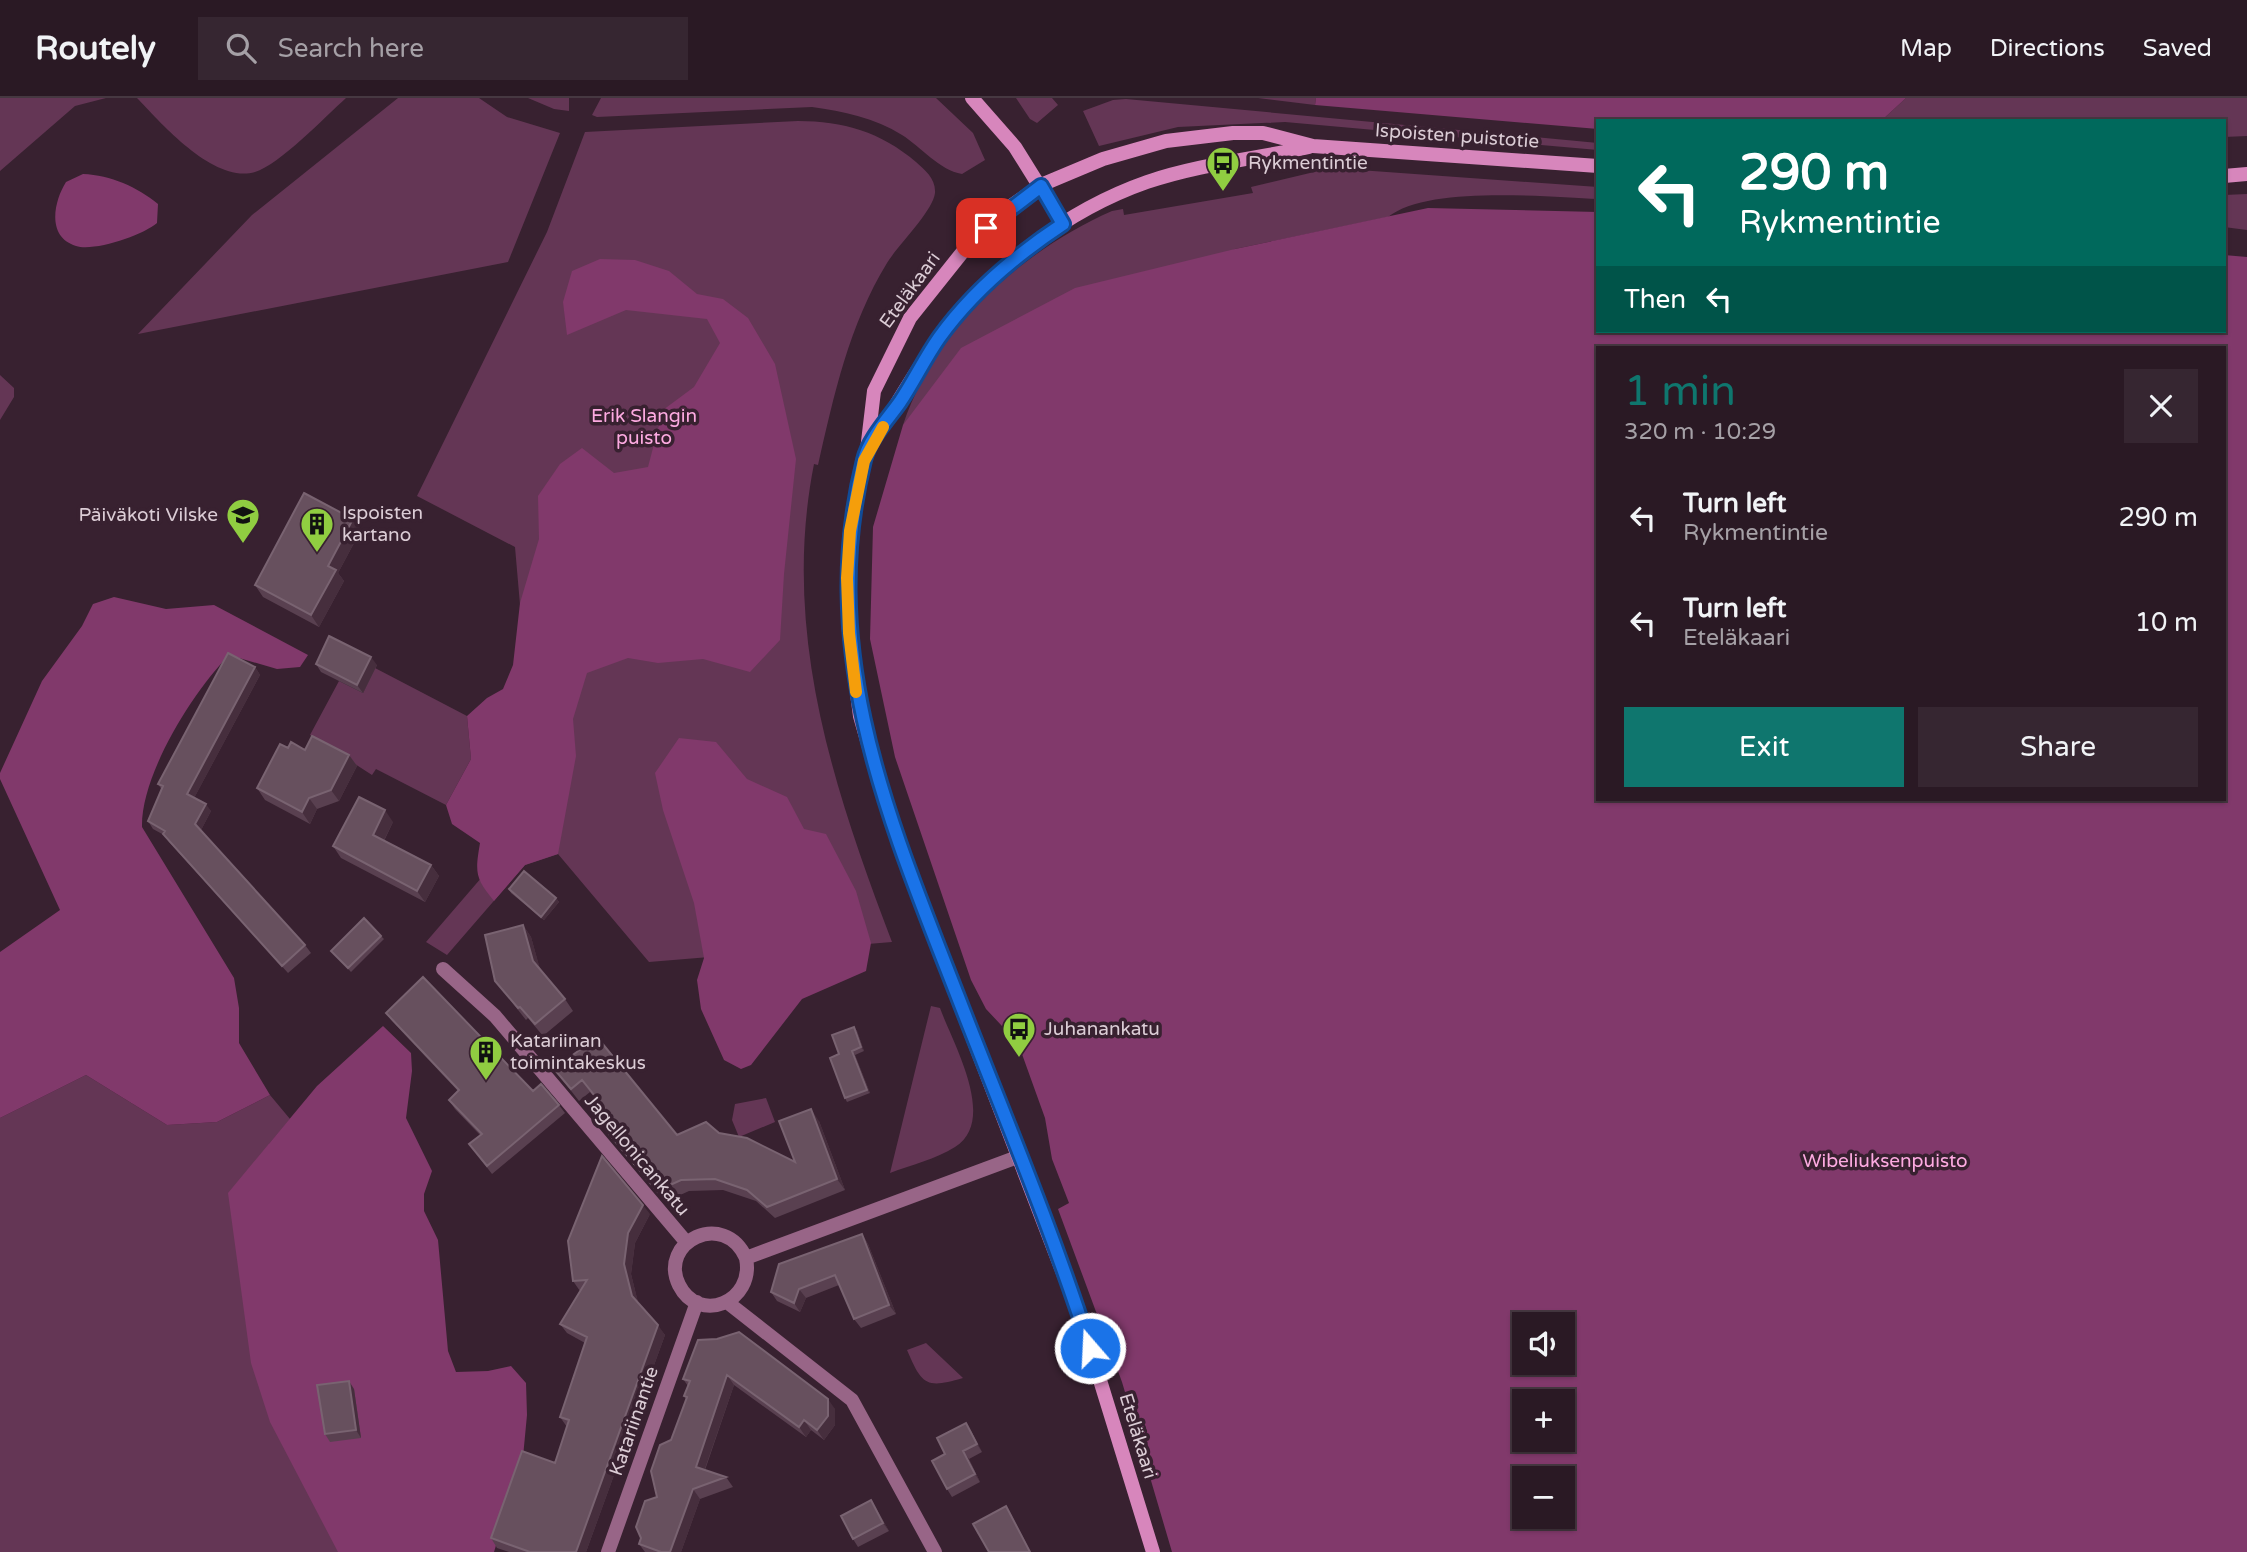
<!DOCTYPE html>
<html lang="en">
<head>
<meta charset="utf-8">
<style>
  :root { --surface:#2a1924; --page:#362631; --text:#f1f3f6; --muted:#a5a0a6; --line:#463841; --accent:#0f766e }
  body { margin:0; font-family:"Varela Round",sans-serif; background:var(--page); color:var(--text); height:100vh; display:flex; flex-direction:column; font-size:26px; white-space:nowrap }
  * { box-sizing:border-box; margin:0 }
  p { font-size:23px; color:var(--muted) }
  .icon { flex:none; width:38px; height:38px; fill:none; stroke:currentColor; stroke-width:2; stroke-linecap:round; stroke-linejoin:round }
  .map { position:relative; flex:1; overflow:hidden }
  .panel { position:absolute; left:1596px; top:248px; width:630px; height:455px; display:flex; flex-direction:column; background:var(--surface); border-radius:0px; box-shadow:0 2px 5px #0004,0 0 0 2px var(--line) }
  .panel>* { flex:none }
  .banner { position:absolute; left:1596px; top:21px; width:630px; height:214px; border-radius:0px; box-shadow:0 2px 5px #0004,0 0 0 2px var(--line); background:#00695c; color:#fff; overflow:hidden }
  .tools { position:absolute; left:1512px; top:1214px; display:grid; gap:14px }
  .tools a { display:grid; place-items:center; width:63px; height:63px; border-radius:0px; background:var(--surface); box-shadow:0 2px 5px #0004,0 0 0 2px var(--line); font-size:35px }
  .pin { position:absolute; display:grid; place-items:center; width:60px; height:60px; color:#fff; margin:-30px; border-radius:14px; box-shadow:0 4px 10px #0006 }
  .me { position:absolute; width:77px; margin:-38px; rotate:341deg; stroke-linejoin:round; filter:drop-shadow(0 0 5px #0008) }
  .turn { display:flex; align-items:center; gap:24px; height:147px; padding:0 28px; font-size:32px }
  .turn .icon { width:91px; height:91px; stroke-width:2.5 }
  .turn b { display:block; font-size:49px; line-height:60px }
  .then { display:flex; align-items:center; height:66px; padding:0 28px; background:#0003; gap:14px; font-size:26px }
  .round { display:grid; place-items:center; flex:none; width:74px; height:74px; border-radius:0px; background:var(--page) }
  .summary { display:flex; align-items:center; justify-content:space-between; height:119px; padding:0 28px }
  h1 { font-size:42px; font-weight:600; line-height:52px; color:var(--accent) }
  .cta { display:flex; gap:14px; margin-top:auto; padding:14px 28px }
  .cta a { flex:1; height:80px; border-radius:0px; background:var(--accent); color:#fff; font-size:28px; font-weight:600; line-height:80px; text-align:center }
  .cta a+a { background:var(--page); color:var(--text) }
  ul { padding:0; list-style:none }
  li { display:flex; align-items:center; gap:21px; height:105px; padding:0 28px }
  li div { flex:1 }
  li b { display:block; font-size:26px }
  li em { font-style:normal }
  header { display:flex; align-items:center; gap:42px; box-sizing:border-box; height:98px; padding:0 35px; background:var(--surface); border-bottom:2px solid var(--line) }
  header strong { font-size:33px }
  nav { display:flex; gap:38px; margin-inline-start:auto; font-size:24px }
  .search { width:490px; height:63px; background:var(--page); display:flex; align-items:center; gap:18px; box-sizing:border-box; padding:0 24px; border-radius:0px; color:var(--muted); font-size:26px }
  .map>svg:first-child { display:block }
  .green { fill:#643655 }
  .forest { fill:#81396b; fill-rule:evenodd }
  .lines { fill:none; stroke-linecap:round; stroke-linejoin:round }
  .street { stroke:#986587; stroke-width:14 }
  .secondary { stroke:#d786bc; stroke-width:14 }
  .wall { fill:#594050 }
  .shaded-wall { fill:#462e3d }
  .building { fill:#67505e; stroke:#796371; stroke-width:2 }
  .route-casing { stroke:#114b97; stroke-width:18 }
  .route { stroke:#1a73e8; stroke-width:12 }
  .slow { stroke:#f59e0b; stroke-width:12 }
  .labels { text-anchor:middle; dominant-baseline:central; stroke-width:7; stroke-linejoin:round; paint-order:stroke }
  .street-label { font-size:19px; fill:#dbccd5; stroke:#382130 }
  .poi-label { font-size:19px; fill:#dbccd5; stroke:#382130; text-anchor:start }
  .park-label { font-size:19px; fill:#fdaae1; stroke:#382130 }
</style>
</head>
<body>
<header>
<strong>Routely</strong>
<div class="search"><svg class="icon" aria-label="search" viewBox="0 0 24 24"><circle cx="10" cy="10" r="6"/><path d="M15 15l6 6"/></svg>Search here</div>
<nav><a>Map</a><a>Directions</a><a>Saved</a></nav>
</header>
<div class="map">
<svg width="2247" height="1454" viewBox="0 0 2247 1454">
  <rect width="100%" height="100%" fill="#382130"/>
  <!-- green -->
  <path class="green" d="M0,0H106L75,8L0,73Z
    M137,0H346C325,19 279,67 255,74C214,86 162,26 137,0Z
    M398,0H479L507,19L560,35L508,164L138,236L252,117Z
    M528,0H569V13L554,11Z
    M601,0H936L973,35L985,62L962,76C939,72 921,49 902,37C875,20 843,13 812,9L597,19L592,17Z
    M1016,0H1052L1058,7L1037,25L1030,21Z
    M1258,0H1316L1315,7Z
    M1906,0H2247V38L2224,39V23H1881Z
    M1126,1L1598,45V52L1285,24L1178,29L1099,48L1083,13L1113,2Z
    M798,23C843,23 881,34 916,64C925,72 936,81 935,95C933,113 898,147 887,165C849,227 834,297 818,367L814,366C781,533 833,689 892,844L649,864L558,756L525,767L447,857L426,844L538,714L515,449L417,398L547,134L585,34Z
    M1331,70L1598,89V101C1547,99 1427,87 1388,119L1235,151L903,327C935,231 1021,153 1112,113L1123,111L1124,117L1253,95L1251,89Z
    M2247,96V132L2224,129V97Z
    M0,277L14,290V299L0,322Z
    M375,570L467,618L471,661L446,707L376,671L372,677L310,637L339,583L363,595Z
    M931,908L940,910C953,946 998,1022 955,1049C936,1061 911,1067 890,1075Z
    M86,977L167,1027L217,1024L270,997L290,1021L269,1046L422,1428L494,1454H0V1020Z
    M766,1000L775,1024L739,1039L732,1022L735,1006Z
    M926,1245L963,1280C926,1291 922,1287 907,1252Z"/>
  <!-- forest -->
  <path class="forest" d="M1316,0H1906L1881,23H1598V31L1315,7Z
    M83,76C111,77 137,89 158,106L157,125C143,137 94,154 76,148C46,139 54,103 66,84Z
    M1428,110L1598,114V233H2224V157L2247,159V1454H1172L1122,1284L1058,1111L1069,1105L1052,1061L1045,1020L1018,945L986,911L971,882L895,659L870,541L873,429L903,327L961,250L1075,190L1235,151ZM1598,250H2224V702H1598ZM1524,1227H1563V1265H1524ZM1524,1304H1563V1342H1524ZM1524,1381H1563V1419H1524Z
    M600,161L635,162L669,173L697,196L723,201L748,220L775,266L796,361L784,476L780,542L750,574L703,561L658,565L628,560L587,575L573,621L576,658L558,756L525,767L494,803C475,780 475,775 480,745L452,726L446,707L471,661L467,618L487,600L503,591L513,567L520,505L539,441L538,398L560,366L582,350L614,375L648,369L663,312L694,289L720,245L707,221L626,212L567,237L563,204L572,173Z
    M114,499L166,511L214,507L308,557L300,569L277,571L229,557C193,594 141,676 142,729L234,880L239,910V945L270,997L217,1024L167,1027L86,977L0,1020V854L60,812L0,681V675L42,583L82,528L93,506Z
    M679,640L716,644L747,681L787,699L804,731L826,736L856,793L871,845L866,873L802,901L751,967L741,971L724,962L701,911L697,882L704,860L694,805L663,712L655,675Z
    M383,928L411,955L412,973L406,1020L432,1073L424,1096V1113L438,1142L448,1253L456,1274L488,1273L511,1268L526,1285L527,1317L523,1359L494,1454H338L270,1324L251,1265L228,1095L317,988Z"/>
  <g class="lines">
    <!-- street -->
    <path class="street" d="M443,871L495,918L687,1145
      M746,1160C755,1204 699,1227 679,1187C658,1144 724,1111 746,1160L1020,1058
      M727,1204L852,1302L935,1454
      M608,1454L697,1204"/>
    <!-- secondary -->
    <path class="secondary" d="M972,0L1015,49L1063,126
      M2224,78L2247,76
      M868,351C893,314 914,274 940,239C991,170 1067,112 1147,84C1200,66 1255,61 1309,49
      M1153,1454L1083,1227L926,819L879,684L860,618L849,535L847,480L850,433L867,352L874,293L910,220L965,151L1011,108L1041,87L1103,61L1166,43L1233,35H1263L1313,48L1598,68"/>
  </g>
  <!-- wall -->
  <path class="wall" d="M353,421L361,432L338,475L344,483L319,529L263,499L255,487Z
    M316,566L377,567L363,595L321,574Z
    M255,569L260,577L194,700L211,713L201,732L305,847L311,855L288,875L169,744L164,737L153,731L148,723L162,692L158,686Z
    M288,650L349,657L357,668L339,703L317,711L310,726L265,702L257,690Z
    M393,724L384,743L431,767L439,778L425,804L341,760L333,748Z
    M509,791L556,800L559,804L544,822L511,795Z
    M523,827L531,839L540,872L565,901L573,913L543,938L528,920L526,922L495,883Z
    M381,838L384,841L351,874L331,853Z
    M386,915L559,1007L565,1015L492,1076L469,1046L480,1037L455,1011L449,1002L458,993L392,923Z
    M854,929L857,933L864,953L855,957L870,995L847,1004L845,1000Z
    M597,939L677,1037L719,1035L795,1064L819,1023L845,1092L775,1120L756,1103L723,1092L689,1093L665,1104L617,1047L609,1036L614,1023L590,994L579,1003L554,971Z
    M650,1116L635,1145L631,1176L638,1205L665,1237L586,1454H509L497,1450L491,1440L555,1365L567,1329L560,1319L585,1245L567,1235L560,1226L580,1193L573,1183Z
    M862,1136L868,1146L896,1216L861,1230L854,1221L839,1187L806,1200L800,1214L777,1203L771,1194Z
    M698,1242L835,1311V1327L824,1342L811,1332L806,1339L734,1287L705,1372L726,1379L733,1389L700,1401L681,1454H645L639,1446L657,1399L671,1342L686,1301L684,1298L688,1288L683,1281Z
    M354,1291L361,1340L330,1344L325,1336Z
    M971,1333L982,1354L969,1361L980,1384L952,1399L947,1391L945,1356Z
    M871,1402L889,1433L858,1449L853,1441Z"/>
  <!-- shaded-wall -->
  <path class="shaded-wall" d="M353,421L361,432L338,475L344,483L319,529L311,517L328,468Z
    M371,559L377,567L363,595L357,587Z
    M255,569L260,577L192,704L187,696Z
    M349,657L357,668L339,703L331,692Z
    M309,700L317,711L310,726L302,714Z
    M206,706L211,713L200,734L195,726Z
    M385,712L393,724L381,748L373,737Z
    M431,767L439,778L425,804L417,793Z
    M556,800L559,804L544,822L541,819Z
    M523,827L531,839L541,874L533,863Z
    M854,929L857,933L864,953L861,949Z
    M852,953L855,957L870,995L867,992Z
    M811,1011L819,1023L845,1092L837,1081Z
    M643,1107L650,1116L635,1145L631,1176L639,1208L632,1198L624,1166L628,1135Z
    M862,1136L868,1146L896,1216L889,1207Z
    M799,1191L806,1200L800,1214L794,1205Z
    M658,1227L665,1237L586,1454H576Z
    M727,1277L734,1287L702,1379L696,1369Z
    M349,1283L354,1291L361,1340L356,1332Z
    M828,1301L835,1311V1327L824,1342L817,1332Z
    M804,1322L811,1332L806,1339L799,1329Z
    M966,1325L971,1333L982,1354L977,1346Z
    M963,1353L969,1361L980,1384L975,1376Z
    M693,1391L700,1401L681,1454H670Z
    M871,1402L876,1410L889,1433L883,1425Z
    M1006,1408L1011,1416L1031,1454H1030Z"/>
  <!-- building -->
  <path class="building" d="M304,395L353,421L328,468L336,472L311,517L255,487Z
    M329,538L371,559L357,587L316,566Z
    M228,555L255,569L187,696L206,706L195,726L305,847L282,868L163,736L165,733L148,723L163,688L158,686Z
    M312,638L349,657L331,692L309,700L302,714L257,690L280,646L288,650L291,644L305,652Z
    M359,699L385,712L373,737L431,767L417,793L333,748Z
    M524,773L556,800L541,819L509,791Z
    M364,820L381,838L348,870L331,853Z
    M523,827L533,863L565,901L535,926L520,909L518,910L495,883L485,837Z
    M423,879L533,993L541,986L559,1007L487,1068L469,1046L482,1036L449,1002L459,992L386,915Z
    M854,929L861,949L852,953L867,992L845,1000L830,960L839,956L832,937Z
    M597,939L677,1037L706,1024L719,1035L747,1040L795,1064L779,1023L811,1011L837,1081L767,1109L747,1092L715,1081L681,1082L657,1093L609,1036L614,1022L582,982L571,991L554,971Z
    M602,1058L643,1107L628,1135L624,1166L632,1198L658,1227L576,1454H530L491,1440L522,1353L555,1365L569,1322L560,1319L587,1239L560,1226L587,1182L573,1183L568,1143Z
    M862,1136L889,1207L854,1221L835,1177L799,1191L794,1205L771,1194L779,1166Z
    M739,1234L828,1301V1318L817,1332L804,1322L799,1329L727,1277L696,1369L726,1379L693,1391L670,1454H661L639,1446L641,1440L636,1429L645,1403L657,1399L651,1373L660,1347L671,1342L687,1299L684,1298L690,1283L683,1281L698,1242L717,1241Z
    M349,1283L356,1332L325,1336L317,1287Z
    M966,1325L977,1346L963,1353L975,1376L947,1391L932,1363L945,1356L937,1340Z
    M871,1402L883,1425L853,1441L841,1418Z
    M1006,1408L1030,1454H989L973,1426Z"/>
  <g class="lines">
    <defs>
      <path id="route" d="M986,130L1041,88L1063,126C1016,157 972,194 939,240C925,260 914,283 900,304C888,321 869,341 864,362C816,555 889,722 958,899C1003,1015 1052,1131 1090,1250"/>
    </defs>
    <!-- route casing -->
    <use href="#route" class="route-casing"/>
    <!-- route -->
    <use href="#route" class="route"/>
    <!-- slow -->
    <path class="slow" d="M856,594L849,535L847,480L850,433L864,363L883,329"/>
  </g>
  <!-- icons -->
  <defs>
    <symbol id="bus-pin" viewBox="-11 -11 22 30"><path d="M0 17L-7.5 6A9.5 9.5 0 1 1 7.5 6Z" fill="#90cd41" stroke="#382130"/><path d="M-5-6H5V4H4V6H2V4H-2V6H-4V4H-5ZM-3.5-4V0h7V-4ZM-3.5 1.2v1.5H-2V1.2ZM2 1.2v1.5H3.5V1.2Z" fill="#111"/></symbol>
    <symbol id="school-pin" viewBox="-11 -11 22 30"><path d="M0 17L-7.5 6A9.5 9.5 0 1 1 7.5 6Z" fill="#90cd41" stroke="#382130"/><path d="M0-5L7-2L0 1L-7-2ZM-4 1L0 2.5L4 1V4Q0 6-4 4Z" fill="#111"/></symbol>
    <symbol id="building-pin" viewBox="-11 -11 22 30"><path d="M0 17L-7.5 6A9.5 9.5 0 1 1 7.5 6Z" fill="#90cd41" stroke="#382130"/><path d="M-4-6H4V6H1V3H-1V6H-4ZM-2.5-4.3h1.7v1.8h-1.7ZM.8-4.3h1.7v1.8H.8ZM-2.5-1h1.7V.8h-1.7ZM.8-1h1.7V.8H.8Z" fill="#111"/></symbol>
  </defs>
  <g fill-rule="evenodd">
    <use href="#bus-pin" x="1204" y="46" width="38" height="52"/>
    <use href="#school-pin" x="224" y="398" width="38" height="52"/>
    <use href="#building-pin" x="298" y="407" width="38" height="52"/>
    <use href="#bus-pin" x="1000" y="912" width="38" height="52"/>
    <use href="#building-pin" x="467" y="935" width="38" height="52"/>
  </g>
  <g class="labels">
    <!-- street labels -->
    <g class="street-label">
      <text transform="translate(1457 38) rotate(4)">Ispoisten puistotie</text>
      <text transform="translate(910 192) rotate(-54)">Eteläkaari</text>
      <text transform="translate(637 1057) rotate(50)">Jagellonicankatu</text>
      <text transform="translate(634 1323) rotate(-71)">Katariinantie</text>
      <text transform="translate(1138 1338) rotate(73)">Eteläkaari</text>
    </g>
    <!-- poi labels -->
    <g class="poi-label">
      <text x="1248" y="65">Rykmentintie</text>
      <text x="342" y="415">Ispoisten<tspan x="342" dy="22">kartano</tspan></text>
      <text x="218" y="417" text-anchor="end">Päiväkoti Vilske</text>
      <text x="1044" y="931">Juhanankatu</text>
      <text x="510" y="943">Katariinan<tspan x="510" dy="22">toimintakeskus</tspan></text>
    </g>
    <!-- park labels -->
    <g class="park-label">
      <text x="644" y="318">Erik Slangin<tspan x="644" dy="22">puisto</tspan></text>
      <text x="1885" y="1063">Wibeliuksenpuisto</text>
    </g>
  </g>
</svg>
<div class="tools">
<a><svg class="icon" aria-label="sound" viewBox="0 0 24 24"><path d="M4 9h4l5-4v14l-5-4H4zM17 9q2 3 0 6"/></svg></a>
<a>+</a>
<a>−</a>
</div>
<div class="pin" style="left:986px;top:130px;background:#d93025"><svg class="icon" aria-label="arrive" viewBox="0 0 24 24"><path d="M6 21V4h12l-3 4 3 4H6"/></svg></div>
<svg class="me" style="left:1090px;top:1250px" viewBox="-20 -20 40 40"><circle r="17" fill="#1a73e8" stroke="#fff" stroke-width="3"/><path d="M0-11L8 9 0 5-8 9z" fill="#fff"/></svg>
<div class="banner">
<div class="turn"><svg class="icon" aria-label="left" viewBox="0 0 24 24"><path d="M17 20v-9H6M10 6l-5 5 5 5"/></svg><div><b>290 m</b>Rykmentintie</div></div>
<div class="then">Then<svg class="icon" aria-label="left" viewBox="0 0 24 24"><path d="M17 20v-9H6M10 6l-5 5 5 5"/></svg></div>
</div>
<section class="panel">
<div class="summary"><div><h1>1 min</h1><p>320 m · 10:29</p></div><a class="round"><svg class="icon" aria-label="close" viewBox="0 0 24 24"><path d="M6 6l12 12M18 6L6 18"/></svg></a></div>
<ul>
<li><svg class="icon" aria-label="left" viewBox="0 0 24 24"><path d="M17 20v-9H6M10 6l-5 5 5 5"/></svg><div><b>Turn left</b><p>Rykmentintie</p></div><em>290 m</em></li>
<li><svg class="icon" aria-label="left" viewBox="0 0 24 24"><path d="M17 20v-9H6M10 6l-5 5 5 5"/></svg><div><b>Turn left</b><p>Eteläkaari</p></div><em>10 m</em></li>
</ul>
<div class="cta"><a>Exit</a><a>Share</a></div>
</section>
</div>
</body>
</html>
